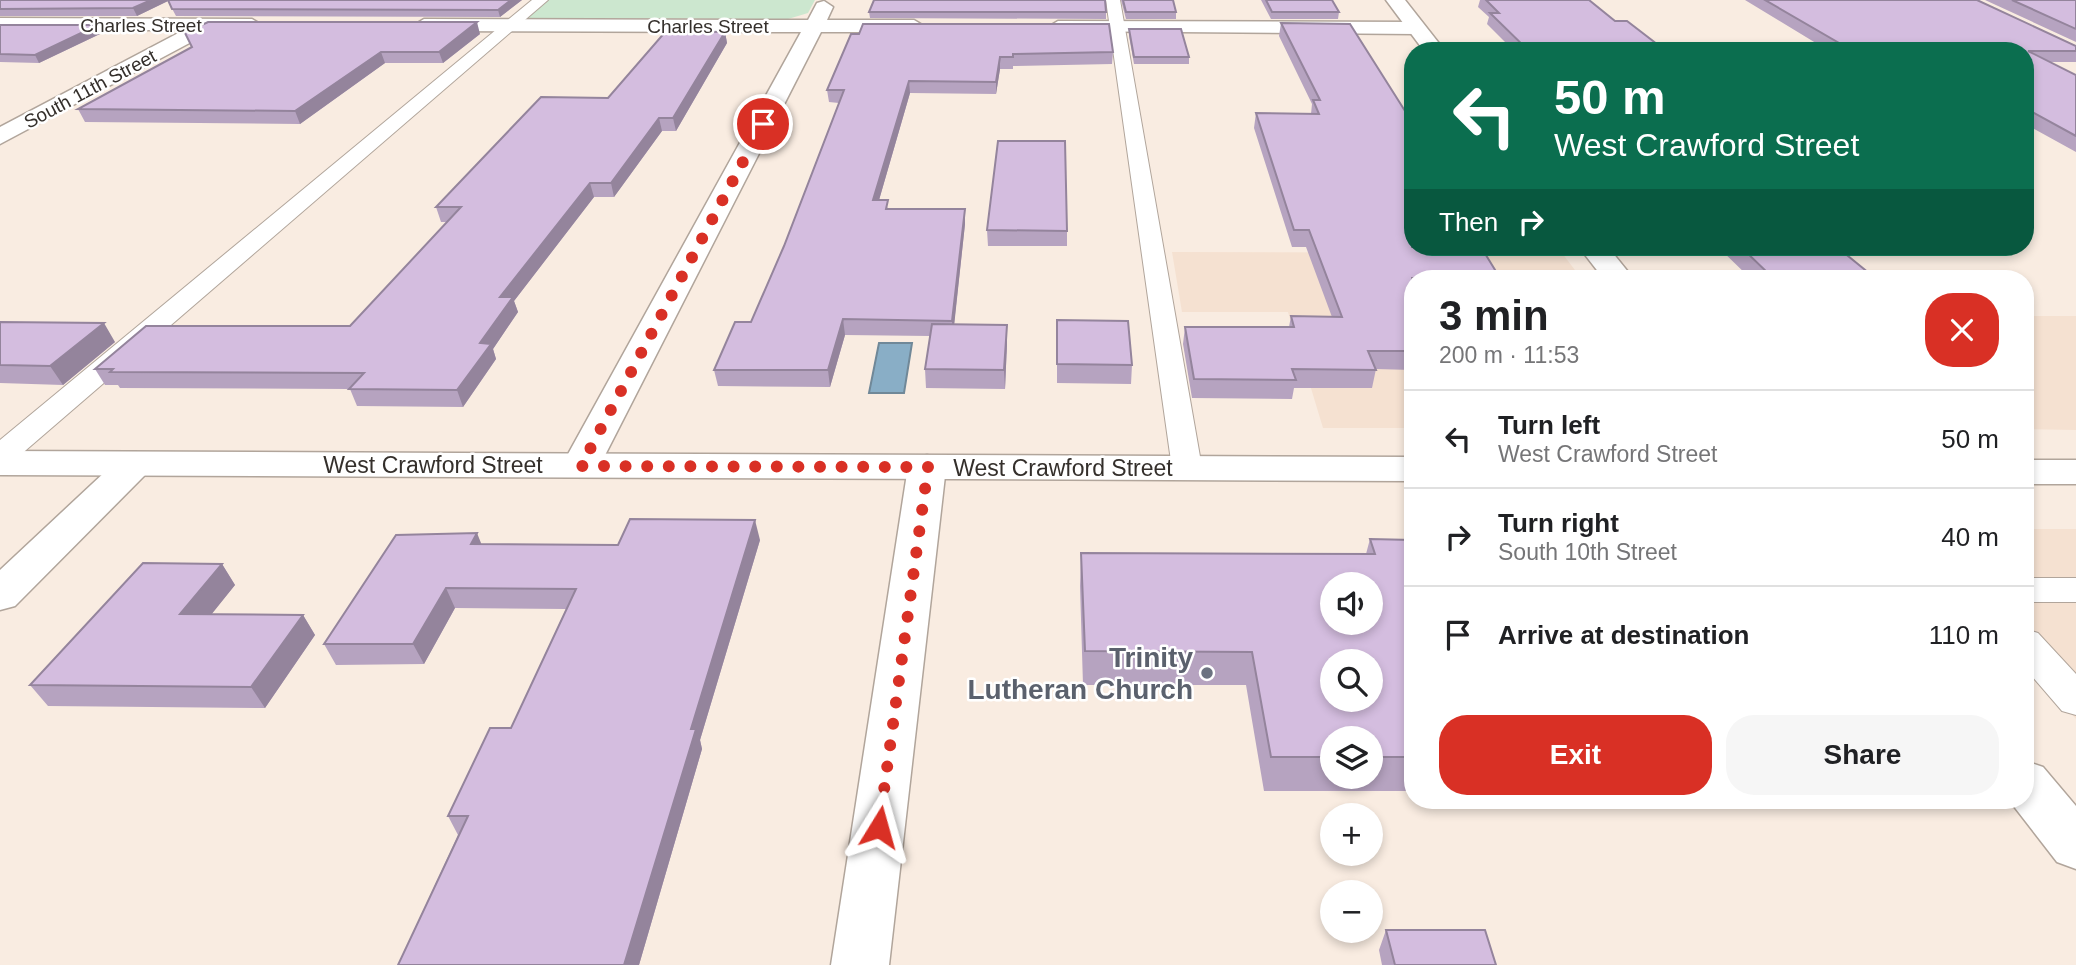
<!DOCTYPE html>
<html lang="en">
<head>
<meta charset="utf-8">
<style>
  :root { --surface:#fff; --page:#f6f6f6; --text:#202124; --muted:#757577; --line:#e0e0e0; --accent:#d93025 }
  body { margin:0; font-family:Helvetica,sans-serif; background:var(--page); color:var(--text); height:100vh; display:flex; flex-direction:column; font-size:26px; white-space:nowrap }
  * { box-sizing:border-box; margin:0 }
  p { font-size:23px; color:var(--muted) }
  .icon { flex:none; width:38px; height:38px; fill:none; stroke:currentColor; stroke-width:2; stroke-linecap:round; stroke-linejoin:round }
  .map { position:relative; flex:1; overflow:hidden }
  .details { position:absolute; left:1404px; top:270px; width:630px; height:539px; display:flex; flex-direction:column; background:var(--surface); border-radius:28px; box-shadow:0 4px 10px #0003 }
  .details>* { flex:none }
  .guide { position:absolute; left:1404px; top:42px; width:630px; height:214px; border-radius:28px; box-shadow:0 4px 10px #0003; background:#0b6e4f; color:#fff; overflow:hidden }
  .tools { position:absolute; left:1320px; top:572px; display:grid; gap:14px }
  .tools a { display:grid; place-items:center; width:63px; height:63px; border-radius:50%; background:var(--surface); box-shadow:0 4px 10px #0003; font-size:35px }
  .pin { position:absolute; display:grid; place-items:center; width:60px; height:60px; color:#fff; margin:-30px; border:4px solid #fff; border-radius:50%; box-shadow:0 2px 7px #0007 }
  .me { position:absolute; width:77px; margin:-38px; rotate:8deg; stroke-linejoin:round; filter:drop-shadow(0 0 5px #0008) }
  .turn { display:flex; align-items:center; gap:24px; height:147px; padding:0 35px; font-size:32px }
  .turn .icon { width:91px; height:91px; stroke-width:2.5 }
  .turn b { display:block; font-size:49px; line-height:60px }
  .then { display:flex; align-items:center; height:66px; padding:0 35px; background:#0003; gap:14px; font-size:26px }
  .round { display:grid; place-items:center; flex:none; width:74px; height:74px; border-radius:28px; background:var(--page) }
  .head { display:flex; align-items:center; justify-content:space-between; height:119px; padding:0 35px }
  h1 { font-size:42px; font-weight:700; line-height:52px }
  .action { display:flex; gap:14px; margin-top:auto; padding:14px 35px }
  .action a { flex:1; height:80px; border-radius:28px; background:var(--accent); color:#fff; font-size:28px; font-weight:700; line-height:80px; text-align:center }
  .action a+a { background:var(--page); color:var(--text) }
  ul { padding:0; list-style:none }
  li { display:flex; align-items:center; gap:21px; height:98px; padding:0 35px; border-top:2px solid var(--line) }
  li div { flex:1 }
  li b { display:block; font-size:26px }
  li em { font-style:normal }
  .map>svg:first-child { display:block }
  .built { fill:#f5e1d1 }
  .green { fill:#cce7cf }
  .water { fill:#89aec6; stroke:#708898; stroke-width:2 }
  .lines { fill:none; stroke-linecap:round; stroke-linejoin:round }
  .lane-casing { stroke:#b1a59b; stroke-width:2 }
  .street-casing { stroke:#b1a59b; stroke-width:3 }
  .secondary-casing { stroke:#b1a59b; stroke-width:3 }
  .primary-casing { stroke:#b1a59b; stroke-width:3 }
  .lane { fill:#fff; fill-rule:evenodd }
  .street { fill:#fff; fill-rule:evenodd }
  .secondary { fill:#fff; fill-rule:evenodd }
  .primary { fill:#fff; fill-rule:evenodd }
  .wall { fill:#b6a3c0; fill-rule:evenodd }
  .shaded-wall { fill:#94849c }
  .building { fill:#d4bddf; stroke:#94849c; stroke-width:2; fill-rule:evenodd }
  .route { stroke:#d93025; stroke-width:12; stroke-dasharray:0 21.6 }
  .worship-dot { fill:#6b7280; stroke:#fff; stroke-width:2.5 }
  .labels { text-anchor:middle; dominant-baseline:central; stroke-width:5; stroke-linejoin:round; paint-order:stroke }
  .far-street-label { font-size:19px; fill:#342f2b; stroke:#fff }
  .street-label { font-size:23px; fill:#342f2b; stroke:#fff }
  .near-worship-label { font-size:28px; font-weight:bold; fill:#5b616d; stroke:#fff; text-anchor:end }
</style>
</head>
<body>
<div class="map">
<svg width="2076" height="965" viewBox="0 0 2076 965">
  <rect width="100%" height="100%" fill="#f9ece1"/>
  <!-- built -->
  <path class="built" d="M1172,252L1562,253L1581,278H1412V428H1323L1288,312H1182Z
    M2025,316H2076V430L2025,429Z
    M2025,529H2076V719L2025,661Z"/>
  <!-- green -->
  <path class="green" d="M547,0H815L808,13L788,19L525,18Z"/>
  <!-- water -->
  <path class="water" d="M879,343H912L904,393H869Z"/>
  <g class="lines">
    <defs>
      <path id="lane" d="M532,0H548L11,463L0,465V440Z
        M1106,0H1120L1202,468L1198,475L1187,478L1176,475L1172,468Z
        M2025,578H2076V602H2025Z
        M2025,629L2038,633L2076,674V715L2062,711L2025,668Z"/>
      <path id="street" d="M824,1L833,7L827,20H914L924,26L914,32H821L600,465L594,473L581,477L568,473L562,465L801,32L424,31L414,25L424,19L808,20L817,3Z
        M0,18L252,19L262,25L252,31H212L0,144V127L184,30H0Z
        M1058,21L1416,22L1426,28L1416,34L1051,31L1048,27Z
        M135,452L148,456L154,464L148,472L15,606L0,610V570L122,456Z
        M927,455L940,459L946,467L889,965H831L908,467L914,459Z"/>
      <path id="secondary" d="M0,451L1412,457V481L0,475Z
        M2025,460H2076V484H2025Z"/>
      <path id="primary" d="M1386,0H1405L1445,51H1424Z
        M1579,247H1608L1633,278H1603Z
        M2025,761L2043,767L2076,806V869L2057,862L2009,800H2025Z"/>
    </defs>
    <!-- lane casing -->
    <use href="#lane" class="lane-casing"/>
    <!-- street casing -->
    <use href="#street" class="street-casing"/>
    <!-- secondary casing -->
    <use href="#secondary" class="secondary-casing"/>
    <!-- primary casing -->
    <use href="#primary" class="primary-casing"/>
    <!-- lane -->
    <use href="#lane" class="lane"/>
    <!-- street -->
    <use href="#street" class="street"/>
    <!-- secondary -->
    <use href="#secondary" class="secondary"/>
    <!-- primary -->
    <use href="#primary" class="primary"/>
  </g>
  <!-- wall -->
  <path class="wall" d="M0,0H522L500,17L176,16L168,1L137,16H0Z
    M1121,0H1173L1176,12V19H1126Z
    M1261,0H1332L1339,12L1338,19H1271Z
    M1480,0H1589L1615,21L1666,51H1514L1487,24L1489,17L1478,7Z
    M1745,0H1977L2076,46V62H2049L2076,75V152L2025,124V51H1829Z
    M1985,0H2076V42Z
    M869,12H1106V19L870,18Z
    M1281,23L1412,278V370L1376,369L1372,388H1294L1292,399L1192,398L1183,344L1185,327H1289L1291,316L1332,317L1306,247H1292L1254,128L1256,113L1311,114L1312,104L1279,36Z
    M0,25H98L102,33L39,63L0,62Z
    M1129,29L1189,57V64H1134L1129,36Z
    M725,32L727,43L676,131H662L614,197H594L514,301L518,312L493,349L496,359L463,407L357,406L350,389L120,388L118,385H105L95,369L350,326L448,222H441L436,207Z
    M185,33L480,34L443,63H385L300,124L85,122L78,109L192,47Z
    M851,34L1113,52L1112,64L1013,66V69H1000L996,94L910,93L879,200L889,209L965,224L954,324L1007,343L1005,389L926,388L925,369L930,336L845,335L830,387L718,386L714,370L751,322L784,246L839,103L829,102L827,90Z
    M987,230L1067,231V246H988Z
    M1718,247H1837L1875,278H1750Z
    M1057,320L1132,365L1131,384L1057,383Z
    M0,322L115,342L63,385L0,383Z
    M1370,539L1412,540V791H1264L1246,685H1083L1080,586L1081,553L1366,554ZM1332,738H1370V777H1332Z
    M760,540L700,740L702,749L639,965H398L458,835L448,816L511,728L566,609L455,608L424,664L336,665L324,644L481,544L618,545Z
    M222,564L235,585L211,614L303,615L315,635L265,708L48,706L30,685Z
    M1386,930L1496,965H1382L1379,950Z"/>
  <!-- shaded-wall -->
  <path class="shaded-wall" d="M151,0H167L168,1L137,16L133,8Z
    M511,0H522L500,17L498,10Z
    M477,22L480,34L443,63L439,52Z
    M98,25L102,33L39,63L35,55Z
    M725,32L727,43L676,131L673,118Z
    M381,52L385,63L300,124L295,111Z
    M1000,57V69L996,94V82Z
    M909,81L910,93L875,214L873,200Z
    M659,118L662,131L614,197L611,183Z
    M590,183L594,197L514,301L518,312L493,349L496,359L463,407L457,390L500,297Z
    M965,209V224L953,336L952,321Z
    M843,319L845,335L830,387L828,370Z
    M104,323L115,342L63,385L50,366Z
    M1007,325V343L1005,389L1004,370Z
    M755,520L760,540L700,740L702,749L639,965H624L691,729Z
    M477,533L485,553L471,544Z
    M222,564L235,585L195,635L180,614Z
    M446,588L455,608L424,664L413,644Z
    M303,615L315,635L265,708L251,687Z"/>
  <!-- building -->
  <path class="building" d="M0,0H151L133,8L0,9Z
    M168,0H511L498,10L172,9Z
    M874,0H1105L1106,12H869Z
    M1123,0H1173L1176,12H1126Z
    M1266,0H1332L1339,12H1272Z
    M1486,0H1589L1615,21H1627L1666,51H1529L1490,13H1499Z
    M1765,0H1977L2076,46V51H2028L2076,75V136L2025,108V51H1853Z
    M2012,0H2076V29Z
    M208,22H477L439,52H381L295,111L78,109L192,47L185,33Z
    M1281,23L1350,24L1412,122V247H1481L1500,278H1412V351H1368L1376,370L1292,369L1296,380L1194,379L1185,327H1294L1291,316L1342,317L1309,230H1294L1256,113L1319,114L1313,100H1320Z
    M863,24H1109L1113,52L1013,54V57H1000L996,82L909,81L873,200H888L886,209H965L952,321L843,319L828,370H714L735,322H751L784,246L844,90H827L851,34H859Z
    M0,25H98L35,55L0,54Z
    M1129,29H1181L1189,57H1134Z
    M666,31L725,32L673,118H659L611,183H590L500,297H513L480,343L491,344L457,390L349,389L364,373L110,372L113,369H95L146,326H350L461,207H436L541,97L608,98Z
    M998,141H1065L1067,231L987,230Z
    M1741,247H1837L1875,278H1773Z
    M1057,320L1128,321L1132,365L1057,364Z
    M0,322L104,323L50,366L0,365Z
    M932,324L1007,325L1004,370L925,369Z
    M630,519L755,520L691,729H696L624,965H398L468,816H448L490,728H511L576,589L446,588L413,644H324L396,535L477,533L471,544L618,545Z
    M1370,539L1412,540V757H1370V738H1332V757H1271L1252,652L1085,651L1081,553L1375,554ZM1332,584H1370V623H1332ZM1332,662H1370V700H1332Z
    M143,563L222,564L180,614L303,615L251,687L30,685Z
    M1386,930H1485L1496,965H1395Z"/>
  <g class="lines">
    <!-- route -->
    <path class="route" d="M763,124L581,466L928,467L879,827"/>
  </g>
  <!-- markers -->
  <circle class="worship-dot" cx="1207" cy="673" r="7"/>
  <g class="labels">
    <!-- far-street labels -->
    <g class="far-street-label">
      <text x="141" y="25">Charles Street</text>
      <text x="708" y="26">Charles Street</text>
      <text transform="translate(90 89) rotate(-28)">South 11th Street</text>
    </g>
    <!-- street labels -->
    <g class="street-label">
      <text x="433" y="465">West Crawford Street</text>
      <text x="1063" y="468">West Crawford Street</text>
    </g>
    <!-- near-worship labels -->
    <g class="near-worship-label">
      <text x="1193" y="657">Trinity<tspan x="1193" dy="32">Lutheran Church</tspan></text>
    </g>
  </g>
</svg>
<div class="tools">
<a><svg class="icon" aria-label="sound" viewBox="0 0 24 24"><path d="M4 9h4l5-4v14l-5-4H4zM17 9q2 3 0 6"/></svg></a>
<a><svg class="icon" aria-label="search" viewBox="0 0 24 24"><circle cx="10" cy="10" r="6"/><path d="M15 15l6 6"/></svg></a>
<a><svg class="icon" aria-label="layers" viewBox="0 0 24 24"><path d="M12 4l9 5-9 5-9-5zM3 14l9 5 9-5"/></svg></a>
<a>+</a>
<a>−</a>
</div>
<div class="pin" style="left:763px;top:124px;background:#d93025"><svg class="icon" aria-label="arrive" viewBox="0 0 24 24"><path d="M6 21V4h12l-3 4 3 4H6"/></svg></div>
<svg class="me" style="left:879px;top:827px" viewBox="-20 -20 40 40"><path d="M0-17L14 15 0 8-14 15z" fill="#d93025" stroke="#fff" stroke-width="4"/></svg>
<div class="guide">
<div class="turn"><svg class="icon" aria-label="left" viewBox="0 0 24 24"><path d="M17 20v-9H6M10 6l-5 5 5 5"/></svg><div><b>50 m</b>West Crawford Street</div></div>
<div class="then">Then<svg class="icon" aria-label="right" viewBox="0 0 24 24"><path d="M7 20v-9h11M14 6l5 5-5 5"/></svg></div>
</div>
<section class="details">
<div class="head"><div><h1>3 min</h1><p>200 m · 11:53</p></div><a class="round" style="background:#d93025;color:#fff"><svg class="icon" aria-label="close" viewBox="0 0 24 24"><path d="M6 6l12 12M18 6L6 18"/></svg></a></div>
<ul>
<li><svg class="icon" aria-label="left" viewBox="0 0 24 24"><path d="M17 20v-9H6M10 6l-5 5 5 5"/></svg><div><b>Turn left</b><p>West Crawford Street</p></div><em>50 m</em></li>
<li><svg class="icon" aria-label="right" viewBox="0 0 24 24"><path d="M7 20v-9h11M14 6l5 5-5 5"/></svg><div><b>Turn right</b><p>South 10th Street</p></div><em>40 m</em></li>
<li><svg class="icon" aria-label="arrive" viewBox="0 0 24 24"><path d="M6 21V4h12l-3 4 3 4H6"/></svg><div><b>Arrive at destination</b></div><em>110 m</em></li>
</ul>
<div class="action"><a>Exit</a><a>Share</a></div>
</section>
</div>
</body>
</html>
